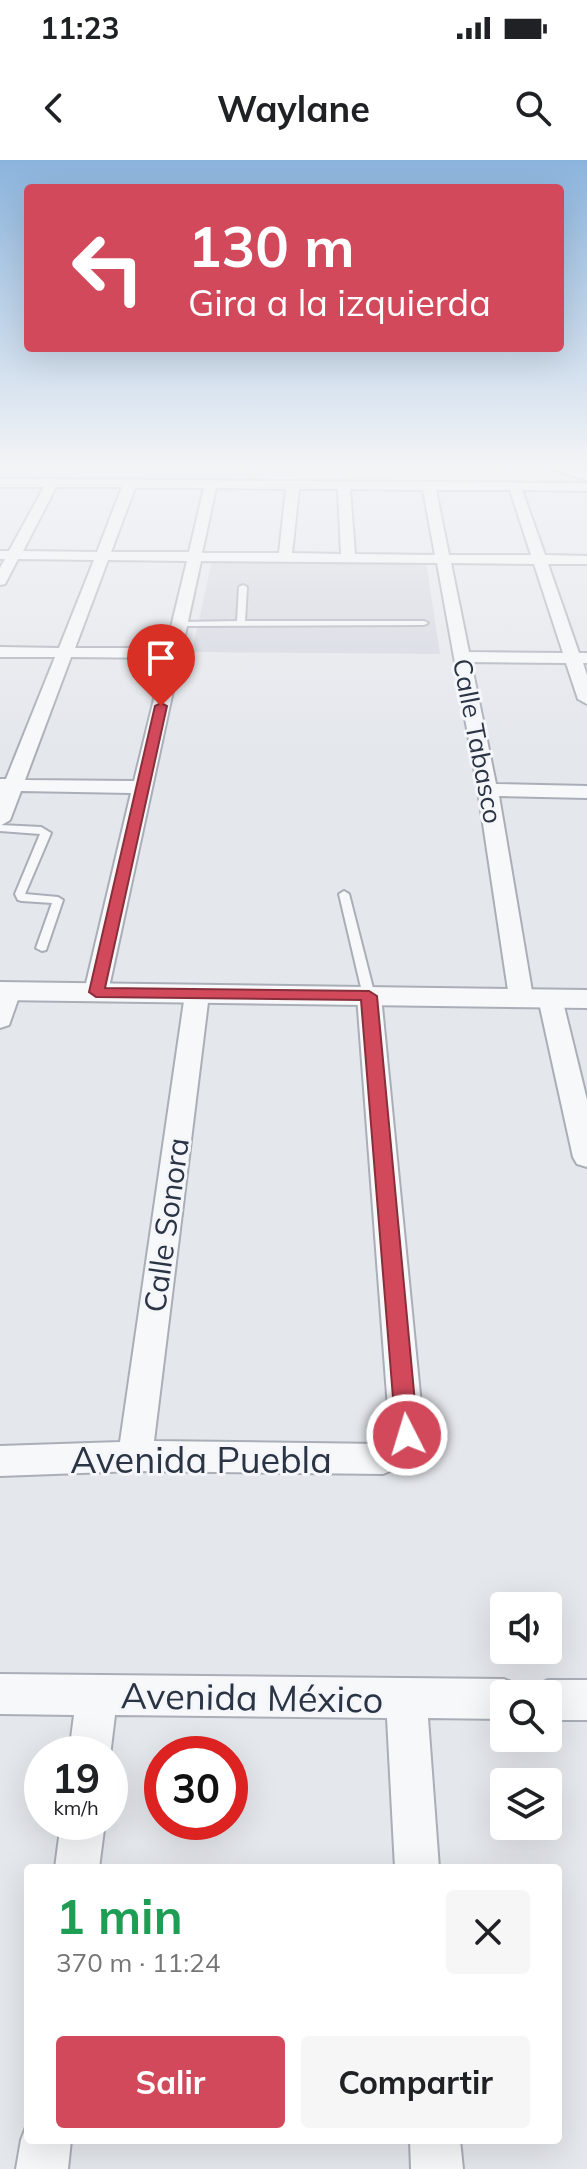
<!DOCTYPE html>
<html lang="es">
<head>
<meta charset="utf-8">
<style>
  :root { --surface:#fff; --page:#f6f6f6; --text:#202124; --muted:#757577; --accent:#d1495b }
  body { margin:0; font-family:Mulish,sans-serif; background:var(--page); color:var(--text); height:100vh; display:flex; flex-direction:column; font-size:30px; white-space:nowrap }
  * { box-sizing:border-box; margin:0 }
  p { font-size:26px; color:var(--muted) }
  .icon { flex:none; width:44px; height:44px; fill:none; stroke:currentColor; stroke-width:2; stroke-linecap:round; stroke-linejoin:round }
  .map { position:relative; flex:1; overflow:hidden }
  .drawer { position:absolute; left:24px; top:1704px; width:538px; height:280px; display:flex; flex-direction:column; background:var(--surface); border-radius:8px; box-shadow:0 8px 32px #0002 }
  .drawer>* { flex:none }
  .hud { position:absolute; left:24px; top:24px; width:540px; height:168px; border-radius:8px; box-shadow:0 8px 32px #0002; background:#d1495b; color:#fff; overflow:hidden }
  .tools { position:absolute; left:490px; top:1432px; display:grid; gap:16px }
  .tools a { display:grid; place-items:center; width:72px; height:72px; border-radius:8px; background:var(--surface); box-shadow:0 8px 32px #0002; font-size:40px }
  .speed { position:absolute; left:24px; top:1576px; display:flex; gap:16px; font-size:40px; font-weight:700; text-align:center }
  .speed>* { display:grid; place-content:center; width:104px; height:104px; border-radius:50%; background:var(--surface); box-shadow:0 8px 32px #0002; line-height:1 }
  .speed small { font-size:20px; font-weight:400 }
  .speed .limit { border:12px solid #d22; background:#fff; color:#111 }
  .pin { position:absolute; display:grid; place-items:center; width:68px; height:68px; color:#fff; margin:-82px -34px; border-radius:50% 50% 50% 0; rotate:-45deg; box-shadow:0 0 8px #0007 }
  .pin .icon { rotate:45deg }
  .me { position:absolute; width:88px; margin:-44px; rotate:355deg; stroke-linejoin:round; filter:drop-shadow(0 0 6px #0008) }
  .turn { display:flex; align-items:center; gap:28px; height:168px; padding:0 32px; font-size:36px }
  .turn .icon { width:104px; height:104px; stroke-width:2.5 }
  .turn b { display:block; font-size:56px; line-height:68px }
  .round { display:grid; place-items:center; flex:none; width:84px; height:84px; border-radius:8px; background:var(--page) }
  .head { display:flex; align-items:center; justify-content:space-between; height:136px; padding:0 32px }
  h1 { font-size:48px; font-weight:700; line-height:60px; color:#1e9e55 }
  .cta { display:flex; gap:16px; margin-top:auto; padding:16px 32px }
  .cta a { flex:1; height:92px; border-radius:8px; background:var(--accent); color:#fff; font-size:32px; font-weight:700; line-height:92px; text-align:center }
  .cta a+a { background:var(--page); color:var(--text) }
  .status { display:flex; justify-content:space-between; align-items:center; height:56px; padding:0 40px; background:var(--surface); direction:ltr }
  .status svg { height:22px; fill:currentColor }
  header { display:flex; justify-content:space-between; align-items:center; height:104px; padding:0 32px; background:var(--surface); font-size:36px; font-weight:700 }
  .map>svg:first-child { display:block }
  .built { fill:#d2d6de }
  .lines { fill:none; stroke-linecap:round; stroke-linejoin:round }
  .service-casing { stroke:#a9aeb7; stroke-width:4 }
  .minor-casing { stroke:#a9aeb7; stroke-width:4 }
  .tertiary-casing { stroke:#a9aeb7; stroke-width:4 }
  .service { fill:#f7f8fa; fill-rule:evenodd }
  .minor { fill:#f7f8fa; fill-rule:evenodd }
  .tertiary { fill:#f7f8fa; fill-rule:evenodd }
  .route { fill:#d1495b; stroke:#882f3b; stroke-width:2 }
  .labels { text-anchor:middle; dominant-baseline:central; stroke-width:6; stroke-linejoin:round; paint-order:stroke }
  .far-street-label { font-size:26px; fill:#2b3445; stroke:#f4f6f9 }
  .street-label { font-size:30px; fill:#2b3445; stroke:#f4f6f9 }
  .near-street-label { font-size:36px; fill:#2b3445; stroke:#f4f6f9 }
</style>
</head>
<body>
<div class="status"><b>11:23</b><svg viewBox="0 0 49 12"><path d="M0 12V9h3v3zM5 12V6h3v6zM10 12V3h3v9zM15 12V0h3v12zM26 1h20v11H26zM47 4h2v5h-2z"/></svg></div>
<header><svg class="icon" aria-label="back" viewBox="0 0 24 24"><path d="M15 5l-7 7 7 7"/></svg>Waylane<svg class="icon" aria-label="search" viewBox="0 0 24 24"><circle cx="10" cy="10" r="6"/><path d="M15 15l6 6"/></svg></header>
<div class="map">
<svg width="587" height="2009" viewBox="0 0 587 2009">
  <rect width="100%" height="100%" fill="#e4e7ec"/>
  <!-- built -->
  <path class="built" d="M212,400L426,401L440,494L192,492Z"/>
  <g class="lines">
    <defs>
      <path id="service" d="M243,425L247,427L245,461H424L428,463L424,465L180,466L176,464L180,462L237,461L239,427Z
        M0,665L41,667L51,673L25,734L58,737L63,740L46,790L42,791L36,788L52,743L22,741L18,740L15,734L40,674L0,671Z
        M344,731L349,734L375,836L373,839L369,840L363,836L339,734Z"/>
      <path id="minor" d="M538,305H559L587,312V320Z
        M0,319L587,323V331L522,330L545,395L587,396V404H548L579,493H587V503H583L587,515V544L578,539L566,503L471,502L496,624L587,626V638L499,636L533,837L530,842H512L509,837L478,630L437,403L201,401L108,832L104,837H88L84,832L131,633L21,631L10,660L0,666V619H6L55,497H0V487L59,488L94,400L18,399L5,424L0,425V408L5,399H0V391H9L44,327H0ZM56,327H122L97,392L23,391ZM135,328H204L189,392H111ZM216,328L286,329L279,393H202ZM299,329H338L341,394L292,393ZM350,329L423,330L435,395L355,394ZM436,330H510L531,395H449ZM108,400L187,401L166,488H75ZM451,403L534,404L563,493L469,492ZM71,497L164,498L134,621L25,620Z
        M9,824L17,826L21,831L9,865L0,868V827Z
        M197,827L206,829L209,834L154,1281L381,1284L388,1281L390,1275L357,836L360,831H378L381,836L424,1275L413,1302L383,1314L135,1311L0,1316V1286L120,1282L185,834L188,829Z
        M550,831L559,833L562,838L587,940V1007L577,1004L573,997L538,838L541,833Z
        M0,1514L504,1519L518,1525L522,1534H504V1559L428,1558L439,1708H395L387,1558L115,1555L110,1596L69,1594L74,1555L0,1554Z
        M548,1520H587V1560H548V1534H530L534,1526Z
        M61,1662H105L99,1708H55Z
        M28,1962V1980H71L68,2009H16L21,1980Z
        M410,1980H460L463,2009H411Z"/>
      <path id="tertiary" d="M0,822L587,830V848L0,840Z"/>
    </defs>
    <!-- service casing -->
    <use href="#service" class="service-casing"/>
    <!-- minor casing -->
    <use href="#minor" class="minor-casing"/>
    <!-- tertiary casing -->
    <use href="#tertiary" class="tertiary-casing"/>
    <!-- service -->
    <use href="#service" class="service"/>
    <!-- minor -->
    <use href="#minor" class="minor"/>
    <!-- tertiary -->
    <use href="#tertiary" class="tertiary"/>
  </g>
  <!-- sky -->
  <linearGradient id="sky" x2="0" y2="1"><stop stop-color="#8bb4dd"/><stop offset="0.52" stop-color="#f3f4f6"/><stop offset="1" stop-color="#f3f4f6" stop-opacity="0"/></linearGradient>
  <rect width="587" height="587" fill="url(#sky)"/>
  <!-- route -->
  <path class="route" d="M161,543L167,546L105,828L369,831L377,836L418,1275L415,1282L407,1285L399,1282L396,1275L361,840L96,837L89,832L155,546Z"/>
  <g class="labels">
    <!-- far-street labels -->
    <g class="far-street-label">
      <text transform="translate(478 581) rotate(79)">Calle Tabasco</text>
    </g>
    <!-- street labels -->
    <g class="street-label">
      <text transform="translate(166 1065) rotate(-82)">Calle Sonora</text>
    </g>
    <!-- near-street labels -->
    <g class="near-street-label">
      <text x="201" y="1299">Avenida Puebla</text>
      <text transform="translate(252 1537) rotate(1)">Avenida México</text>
    </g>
  </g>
</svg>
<div class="tools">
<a><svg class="icon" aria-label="sound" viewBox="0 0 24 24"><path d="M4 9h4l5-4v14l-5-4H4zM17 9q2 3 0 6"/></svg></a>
<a><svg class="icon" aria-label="search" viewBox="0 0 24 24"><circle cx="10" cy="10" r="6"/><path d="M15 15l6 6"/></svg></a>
<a><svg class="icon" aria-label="layers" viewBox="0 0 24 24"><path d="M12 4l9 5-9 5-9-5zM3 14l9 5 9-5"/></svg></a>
</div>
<div class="speed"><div>19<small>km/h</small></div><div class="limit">30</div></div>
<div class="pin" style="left:161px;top:546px;background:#d93025"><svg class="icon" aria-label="arrive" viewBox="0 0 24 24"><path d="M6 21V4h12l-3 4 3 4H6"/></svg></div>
<svg class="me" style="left:407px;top:1275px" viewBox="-20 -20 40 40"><circle r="17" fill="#d1495b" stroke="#fff" stroke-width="3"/><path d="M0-11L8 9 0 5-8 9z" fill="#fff"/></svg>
<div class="hud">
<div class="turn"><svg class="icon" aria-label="left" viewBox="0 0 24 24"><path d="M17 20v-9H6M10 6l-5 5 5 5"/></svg><div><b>130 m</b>Gira a la izquierda</div></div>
</div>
<section class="drawer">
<div class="head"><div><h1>1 min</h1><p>370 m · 11:24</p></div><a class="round"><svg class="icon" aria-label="close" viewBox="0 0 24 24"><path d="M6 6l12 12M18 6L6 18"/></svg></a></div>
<div class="cta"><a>Salir</a><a>Compartir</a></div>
</section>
</div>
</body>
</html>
